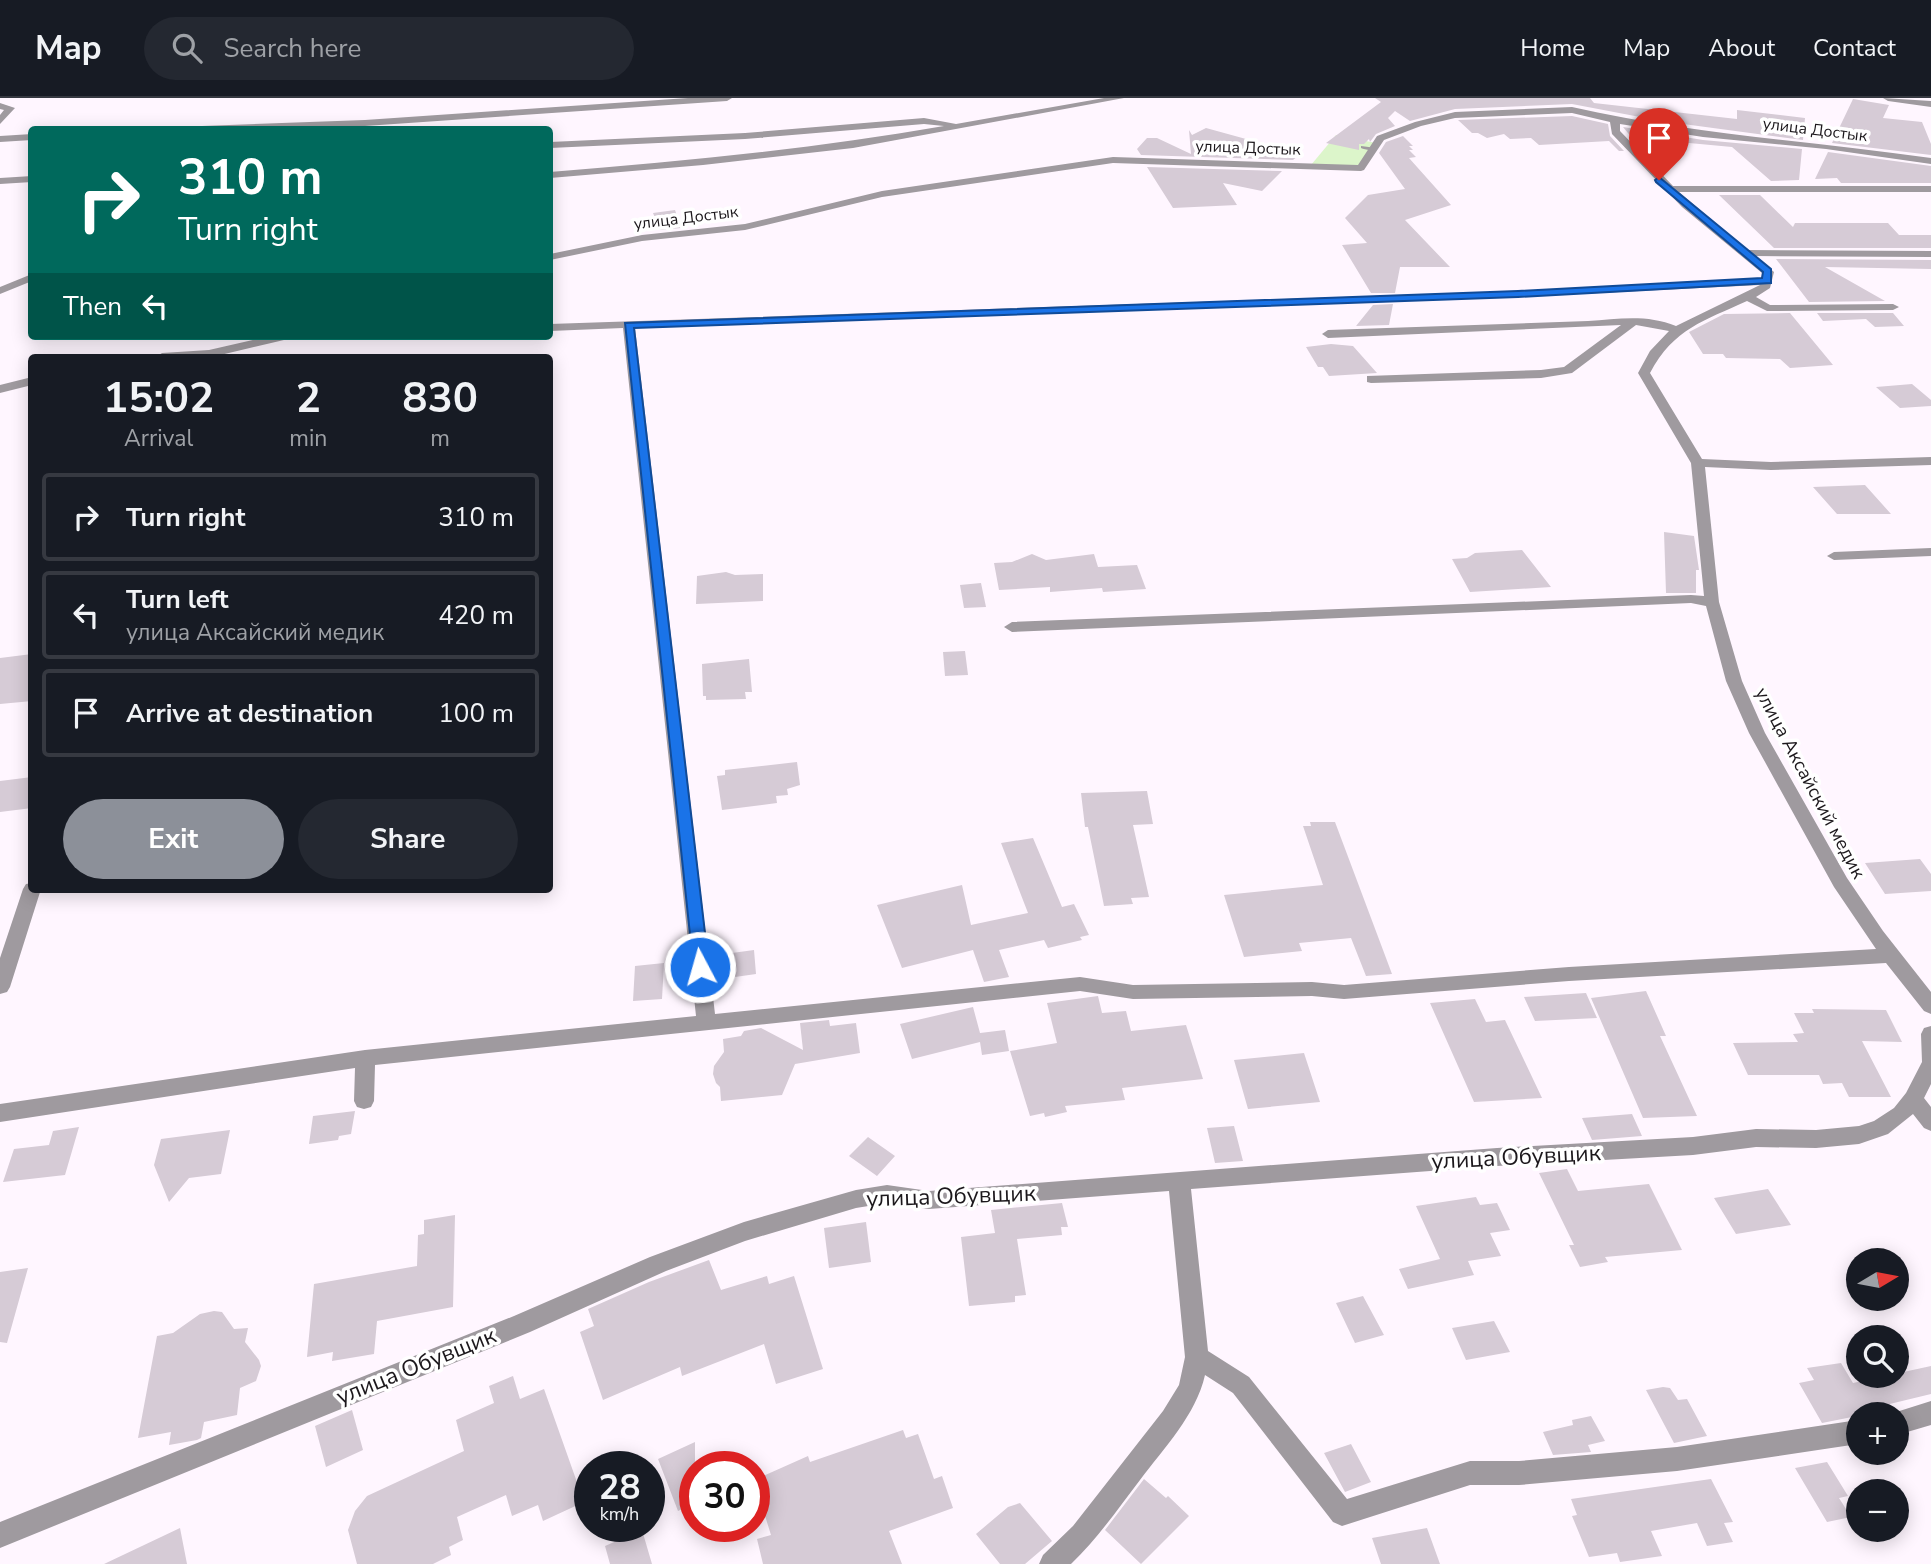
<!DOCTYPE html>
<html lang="en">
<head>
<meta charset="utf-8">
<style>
  :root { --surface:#171b24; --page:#242831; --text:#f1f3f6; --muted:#9ea1a6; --line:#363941; --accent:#8c9099 }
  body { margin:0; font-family:"Nunito Sans",sans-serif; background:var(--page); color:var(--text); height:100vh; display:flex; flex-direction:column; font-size:26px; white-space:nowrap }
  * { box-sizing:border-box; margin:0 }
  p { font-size:23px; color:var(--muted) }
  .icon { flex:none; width:38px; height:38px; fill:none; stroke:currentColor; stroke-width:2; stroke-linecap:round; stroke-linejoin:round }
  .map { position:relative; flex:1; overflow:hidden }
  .details { position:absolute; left:28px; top:256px; width:525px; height:539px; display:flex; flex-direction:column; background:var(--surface); border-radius:7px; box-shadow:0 4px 18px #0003 }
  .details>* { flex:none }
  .top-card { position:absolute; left:28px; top:28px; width:525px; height:214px; border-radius:7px; box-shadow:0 4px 18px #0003; background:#00695c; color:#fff; overflow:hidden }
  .needle { width:46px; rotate:80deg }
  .buttons { position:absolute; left:1846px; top:1150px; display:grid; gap:14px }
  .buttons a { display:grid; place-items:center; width:63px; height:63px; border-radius:50%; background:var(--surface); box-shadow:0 4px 18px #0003; font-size:35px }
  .speed { position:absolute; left:574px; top:1353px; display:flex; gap:14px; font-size:35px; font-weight:700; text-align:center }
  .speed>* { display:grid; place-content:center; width:91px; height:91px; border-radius:50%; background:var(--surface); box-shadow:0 4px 18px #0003; line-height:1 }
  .speed small { font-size:18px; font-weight:400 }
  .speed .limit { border:10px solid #d22; background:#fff; color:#111 }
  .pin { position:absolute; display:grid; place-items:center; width:60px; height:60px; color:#fff; margin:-72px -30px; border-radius:50% 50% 50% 0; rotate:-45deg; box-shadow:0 0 7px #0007 }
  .pin .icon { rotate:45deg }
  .me { position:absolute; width:77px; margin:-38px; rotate:354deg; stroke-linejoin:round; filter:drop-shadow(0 0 5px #0008) }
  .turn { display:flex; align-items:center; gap:24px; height:147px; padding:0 35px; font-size:32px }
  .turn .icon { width:91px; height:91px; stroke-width:2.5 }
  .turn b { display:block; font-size:49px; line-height:60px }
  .then { display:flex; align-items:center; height:66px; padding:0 35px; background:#0003; gap:14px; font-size:26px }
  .eta { display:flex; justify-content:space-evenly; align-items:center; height:119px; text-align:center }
  .eta b { font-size:42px; font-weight:700; line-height:49px }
  .cta { display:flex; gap:14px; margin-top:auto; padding:14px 35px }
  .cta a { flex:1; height:80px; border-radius:42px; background:var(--accent); color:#fff; font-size:28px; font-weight:700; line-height:80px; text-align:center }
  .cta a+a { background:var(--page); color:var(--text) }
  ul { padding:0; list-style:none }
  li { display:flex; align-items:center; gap:21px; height:88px; margin:0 14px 10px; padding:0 21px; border:4px solid var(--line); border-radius:7px }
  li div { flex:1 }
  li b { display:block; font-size:26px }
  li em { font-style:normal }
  header { display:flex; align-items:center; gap:42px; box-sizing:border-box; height:98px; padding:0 35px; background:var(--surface); border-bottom:2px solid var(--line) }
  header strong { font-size:33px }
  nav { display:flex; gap:38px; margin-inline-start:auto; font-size:24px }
  .search { width:490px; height:63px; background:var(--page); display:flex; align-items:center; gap:18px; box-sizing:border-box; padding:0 24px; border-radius:38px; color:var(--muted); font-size:26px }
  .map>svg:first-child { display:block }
  .green { fill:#dcf5ca }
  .building { fill:#d6cbd6 }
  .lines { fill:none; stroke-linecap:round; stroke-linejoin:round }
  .service { fill:#9f9a9f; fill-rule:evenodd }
  .minor { fill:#9f9a9f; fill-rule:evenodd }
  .route { fill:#1a73e8; stroke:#114b97; stroke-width:2 }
  .labels { text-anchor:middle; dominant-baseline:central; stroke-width:7; stroke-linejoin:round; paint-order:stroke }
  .far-street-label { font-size:16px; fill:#1c181c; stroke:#fff }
  .street-label { font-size:19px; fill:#1c181c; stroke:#fff }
  .near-street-label { font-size:23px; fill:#1c181c; stroke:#fff }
</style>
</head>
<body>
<header>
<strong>Map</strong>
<div class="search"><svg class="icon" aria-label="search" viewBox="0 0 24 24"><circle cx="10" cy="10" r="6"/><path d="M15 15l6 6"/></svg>Search here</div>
<nav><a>Home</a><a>Map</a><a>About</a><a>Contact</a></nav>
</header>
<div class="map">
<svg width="1931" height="1466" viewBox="0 0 1931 1466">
  <rect width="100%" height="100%" fill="#fff6ff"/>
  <!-- green -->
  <path class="green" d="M1336,37L1376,45L1360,69L1311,67Z"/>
  <!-- building -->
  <path class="building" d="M1375,0H1590L1594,5L1737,21V12L1805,20L1803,42L1661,23L1572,6L1455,11L1410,23L1395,13L1388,20L1395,28L1376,36L1370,44L1369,41L1364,46H1359V52L1326,45L1381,4Z
    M1853,1L1889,7L1883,20L1922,24L1931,46V57L1832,45Z
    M1572,18L1608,26L1610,38L1624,53H1619L1609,43L1539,47L1531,40L1510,41L1504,36L1487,40L1478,35H1472L1458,22Z
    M1623,29L1703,42L1802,51L1799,82L1771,83L1732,49L1646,41L1659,51L1642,52Z
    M1206,30L1246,41L1251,55L1298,58L1293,62L1141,57L1137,51L1147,40H1157L1191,56L1189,32L1192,37Z
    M1403,38L1413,48H1409L1413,52H1409L1416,59L1409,60L1451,107L1405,122L1450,169H1400L1395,195H1371L1342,147L1367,145L1345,120L1368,97L1405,91L1379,55L1386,44Z
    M1828,54L1931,68V85H1841L1837,80L1815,81Z
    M1147,69L1282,73L1262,93L1223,85L1237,107L1173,110Z
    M1719,97H1760L1793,129L1795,125H1888L1899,137H1931V150H1774Z
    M675,112L681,130L660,132L653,115Z
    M1776,161L1931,162V171L1825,169L1885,203L1809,204Z
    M1393,206L1389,227L1356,228L1373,207Z
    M1790,215L1833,267L1790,270L1780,261L1726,260L1723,256H1703L1689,234L1724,216Z
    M1817,215H1893L1904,228L1875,229L1866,221L1823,223Z
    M1331,246L1353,248L1377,275L1329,278L1323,269H1318L1306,249Z
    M1912,286L1931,302V308L1900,310L1876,289Z
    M1865,387L1891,416H1837L1813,389Z
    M1664,434L1694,438L1699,472H1696V495H1666Z
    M1522,452L1551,489L1470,494L1452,461L1467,460L1475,455Z
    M1032,456L1046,462L1094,456L1098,469L1137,467L1146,491L1103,494L1102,490L1050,494V489L999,492L994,465L1012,464Z
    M726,474L735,477L763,476V503L696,506L697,478Z
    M981,485L986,509L964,510L960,487Z
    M965,553L968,577L945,578L943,554Z
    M32,556V603L0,606V560Z
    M749,561L752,594H745L746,601L706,602V598H703L702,566Z
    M797,664L800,687L787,691L788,697L776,698L777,705L722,712L717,678L725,677V672Z
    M32,679V710L0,714V683Z
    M1147,693L1153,726L1133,727L1149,799L1131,800L1133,806L1104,808L1088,729H1085L1081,695Z
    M1310,724H1335L1392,876L1366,878L1351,840L1299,845L1302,853L1244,859L1224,797L1323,787L1303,728H1311Z
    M1033,740L1062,809L1074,806L1089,837L1080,839L1082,842L1048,850L1044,842L999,852L1009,879L984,884L973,852L902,870L877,807L962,787L971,827L1028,815L1001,745Z
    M1920,761L1931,776V793L1885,796L1865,765Z
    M754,852L756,876L735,879L732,855Z
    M664,865L662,901L633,903L635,868Z
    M1646,893L1666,938H1660L1697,1018L1643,1020L1591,900Z
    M1586,895L1597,920L1535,923L1524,899Z
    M1098,898L1102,915L1126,913L1131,933L1186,927L1203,981L1122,990L1125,1002L1065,1008L1067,1014L1045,1019L1044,1015L1030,1018L1010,953L1057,945L1047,905Z
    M1475,901L1486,924L1505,922L1542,1000L1474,1004L1430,905Z
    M973,909L980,935L1005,932L1009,953L982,957L980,944L912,961L900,926Z
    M1812,911L1886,912L1902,944L1862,943L1891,999H1849L1842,985L1823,986L1819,977H1748L1733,945L1798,944L1793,936L1804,935L1794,915H1814Z
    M829,922L830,928L856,925L860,955L795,966L782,997L721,1003L720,989L716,985L713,976L714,968L724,954L723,941L741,938L744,933L761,930L803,952L800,925Z
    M1304,955L1320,1004L1248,1011L1234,962Z
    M355,1013L351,1036L339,1038L338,1042L309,1046L313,1018Z
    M1632,1016L1642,1038L1592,1042L1582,1020Z
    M1234,1028L1243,1063L1215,1065L1207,1030Z
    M79,1029L65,1077L3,1084L14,1051L49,1047L53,1033Z
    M230,1032L221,1076L189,1080L169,1104L154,1067L161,1041Z
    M868,1039L895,1058L877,1078L849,1058Z
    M1567,1071L1578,1093L1649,1086L1682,1152L1605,1159L1608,1164L1580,1169L1569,1147H1574L1539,1075Z
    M1768,1091L1791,1127L1736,1136L1714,1100Z
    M1476,1099L1480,1107L1497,1105L1510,1132L1490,1135L1501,1158L1468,1163L1474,1177L1408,1191L1399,1171L1440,1161L1416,1108Z
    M1062,1105L1068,1129H1061L1062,1137L1017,1141L1026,1197L1015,1198V1204L969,1208L961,1139L995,1135L991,1112Z
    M455,1117L453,1209L377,1223L374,1256L332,1263L333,1254L307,1259L314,1186L417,1168L418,1137L424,1136V1122Z
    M866,1124L871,1164L829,1170L824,1130Z
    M709,1162L721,1192L767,1178L769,1186L794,1178L823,1271L776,1286L764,1246L682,1278L680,1269L603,1302L580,1234L594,1228L588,1211L649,1184Z
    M28,1170L7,1245L0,1244V1174Z
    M1363,1198L1384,1237L1355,1245L1336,1205Z
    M214,1213L222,1214L234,1231L248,1230L245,1244L259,1262L261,1268L256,1283L240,1290L237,1317L204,1324L201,1340L197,1342L169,1347L171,1334L138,1340L157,1238L173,1235L200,1216Z
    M1494,1223L1510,1254L1466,1262L1452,1230Z
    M1841,1265L1853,1285L1931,1268V1296L1869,1311L1872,1315L1822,1325L1799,1285L1814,1282L1807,1270Z
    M513,1278L520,1301L544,1291L584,1404L543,1423L538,1407L512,1418L506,1397L457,1419L463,1442L449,1449L451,1457L433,1466H357L348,1432L355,1413L367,1398L464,1353L456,1322L494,1305L489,1288Z
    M1663,1289L1670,1290L1678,1302L1687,1301L1707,1338L1674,1345L1646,1292Z
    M352,1312L363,1352L326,1369L315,1328Z
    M1591,1318L1605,1343L1588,1347L1591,1354L1553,1357L1543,1334L1573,1327L1572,1322Z
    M903,1332L906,1340L918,1336L934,1381L942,1378L953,1410L889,1433L902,1466H763L757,1441L771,1437L754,1382L808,1358L810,1364Z
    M695,1344V1405L678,1413L658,1361Z
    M1351,1346L1371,1384L1345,1394L1324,1355Z
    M1827,1364L1848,1398L1839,1400L1851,1419L1827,1424L1795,1370Z
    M1144,1381L1166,1400L1168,1398L1189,1418L1141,1466L1105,1432Z
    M1711,1381L1733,1424L1724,1425L1733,1444L1707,1448L1697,1425L1651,1433L1662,1458L1620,1464L1617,1455L1589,1459L1572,1418L1577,1417L1571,1401Z
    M1020,1405L1052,1443L1025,1466H1000L976,1436L1008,1409Z
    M180,1430L187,1466H104Z
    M1427,1430L1440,1466H1381L1372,1440Z
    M642,1432L652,1466H610L605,1448Z"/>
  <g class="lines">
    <!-- service -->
    <path class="service" d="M1361,48L1376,50C1373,53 1365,52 1361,50Z"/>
    <!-- minor -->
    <path class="minor" d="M688,0H732L727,3L365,28L171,32L175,29L365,22Z
      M1104,0H1124L853,50L703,67L550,80V74C682,63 814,51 944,28L924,26L745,41L550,50V44L745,35L924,20L956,26Z
      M1883,0L1931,3V9L1888,3Z
      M0,5L15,10L0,26V17L4,12L0,11Z
      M1572,9C1689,36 1811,43 1931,60V66L1826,51L1703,39L1620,26V33L1673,88H1931V94H1679L1747,152L1931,153V159L1755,158L1774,174L1770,190L1756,199L1770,207L1893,206L1899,209L1893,212L1767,213L1747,203C1704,223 1674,230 1650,275L1702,361L1771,364L1931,359V367L1771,372L1705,369L1719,504L1742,583L1765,635L1847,780L1883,833L1931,894V916L1924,913L1886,865L1569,883L1344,901L1312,898L1133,901L1080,893L375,967L374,1003L371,1009L364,1011L357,1009L354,1003L355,970L0,1024V1006L365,952L696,918L623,230L550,233V226L1518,193L1762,180V175L1682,109L1612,36L1610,24L1572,15L1455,20L1421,28L1384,42L1364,72L1361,73L1113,65L882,99L745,132L642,143L550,162V156L642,137L745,126L882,93L1113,59L1358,67L1377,38L1415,24L1455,14ZM1760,187L1676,228C1647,216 1618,221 1588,223L1328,232L1322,236L1328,240L1621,227L1564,269L1541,272L1367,278V284L1371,285L1541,280L1572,275L1636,227L1669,233L1650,253L1638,275L1691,365L1704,498L1691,497L1012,524L1004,529L1012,534L1691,505L1706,508L1726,583L1749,635L1834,789L1876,851L1569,869L1344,887L1312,884L1133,887L1080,879L715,916L635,230L1518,199Z
      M32,36V42L0,44V38Z
      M32,78V84L0,86V80Z
      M32,176V183L0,196V189Z
      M270,238H301L212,259H156L162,255L209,252Z
      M32,279V287L0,295V287Z
      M1931,450V458L1834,462L1827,458L1834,454Z
      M32,785V791H41L10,889L7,894L0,896V860L23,791L26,786Z
      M1931,928V986L1924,1000L1931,1009V1033L1924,1030L1913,1016L1888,1036L1859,1046L1816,1050L1756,1049L1693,1057L1497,1068L1191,1091L1208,1253L1249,1279L1347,1401L1470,1363H1519L1677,1349L1858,1322V1346L1677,1373L1519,1387H1470L1342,1428L1333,1424L1233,1295L1205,1277C1196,1317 1164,1350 1140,1382C1118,1411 1097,1441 1071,1466H1039L1043,1457L1073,1428L1163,1313L1179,1287L1185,1259L1169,1093L929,1111L887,1105L856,1110L745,1143L666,1173L530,1234L0,1450V1424L514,1218L650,1159L744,1124L856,1092L887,1087L929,1093L1497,1050L1693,1039L1756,1031L1816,1032L1859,1028L1874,1023L1894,1010L1906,995L1922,964L1921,936L1924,930Z
      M1931,1303V1327L1897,1337V1316H1890Z"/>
  </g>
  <!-- route -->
  <path class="route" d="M1659,79L1771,171V185L1518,199L634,230L709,869L706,874H694L625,225L1518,193L1762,180L1763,174L1656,84L1655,82Z"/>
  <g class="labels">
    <!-- far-street labels -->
    <g class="far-street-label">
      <text transform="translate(1815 32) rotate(7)">улица Достык</text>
      <text transform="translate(1248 50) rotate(2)">улица Достык</text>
      <text transform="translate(686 120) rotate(-7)">улица Достык</text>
    </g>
    <!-- street labels -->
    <g class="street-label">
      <text transform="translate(1810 685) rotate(62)">улица Аксайский медик</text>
    </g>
    <!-- near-street labels -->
    <g class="near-street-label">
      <text transform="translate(1516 1059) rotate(-3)">улица Обувщик</text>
      <text transform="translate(951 1098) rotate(-2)">улица Обувщик</text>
      <text transform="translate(416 1268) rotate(-22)">улица Обувщик</text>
    </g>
  </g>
</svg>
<div class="buttons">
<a><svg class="needle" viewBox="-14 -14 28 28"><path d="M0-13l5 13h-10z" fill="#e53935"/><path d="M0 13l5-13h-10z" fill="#9ea1a6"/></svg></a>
<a><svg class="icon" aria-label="search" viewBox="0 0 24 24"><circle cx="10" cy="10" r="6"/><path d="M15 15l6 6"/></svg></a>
<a>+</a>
<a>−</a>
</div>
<div class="speed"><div>28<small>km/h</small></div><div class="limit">30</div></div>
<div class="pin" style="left:1659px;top:82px;background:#d93025"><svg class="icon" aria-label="arrive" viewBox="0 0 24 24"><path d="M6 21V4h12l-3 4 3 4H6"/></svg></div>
<svg class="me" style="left:700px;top:869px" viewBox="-20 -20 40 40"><circle r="17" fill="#1a73e8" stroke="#fff" stroke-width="3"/><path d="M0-11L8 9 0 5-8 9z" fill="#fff"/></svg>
<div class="top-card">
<div class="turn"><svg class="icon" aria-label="right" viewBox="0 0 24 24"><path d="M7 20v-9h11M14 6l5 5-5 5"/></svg><div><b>310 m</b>Turn right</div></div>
<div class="then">Then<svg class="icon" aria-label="left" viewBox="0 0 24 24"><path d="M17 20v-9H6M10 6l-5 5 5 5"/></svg></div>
</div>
<section class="details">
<div class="eta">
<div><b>15:02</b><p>Arrival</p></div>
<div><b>2</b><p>min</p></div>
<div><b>830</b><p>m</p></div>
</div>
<ul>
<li><svg class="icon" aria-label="right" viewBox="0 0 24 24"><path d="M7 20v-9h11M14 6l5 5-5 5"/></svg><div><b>Turn right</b></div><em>310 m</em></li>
<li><svg class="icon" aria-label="left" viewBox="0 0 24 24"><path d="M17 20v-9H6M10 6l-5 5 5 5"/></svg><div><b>Turn left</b><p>улица Аксайский медик</p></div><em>420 m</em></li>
<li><svg class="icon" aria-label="arrive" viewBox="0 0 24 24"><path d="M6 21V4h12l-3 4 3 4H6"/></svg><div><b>Arrive at destination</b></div><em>100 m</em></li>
</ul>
<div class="cta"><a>Exit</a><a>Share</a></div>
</section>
</div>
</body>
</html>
